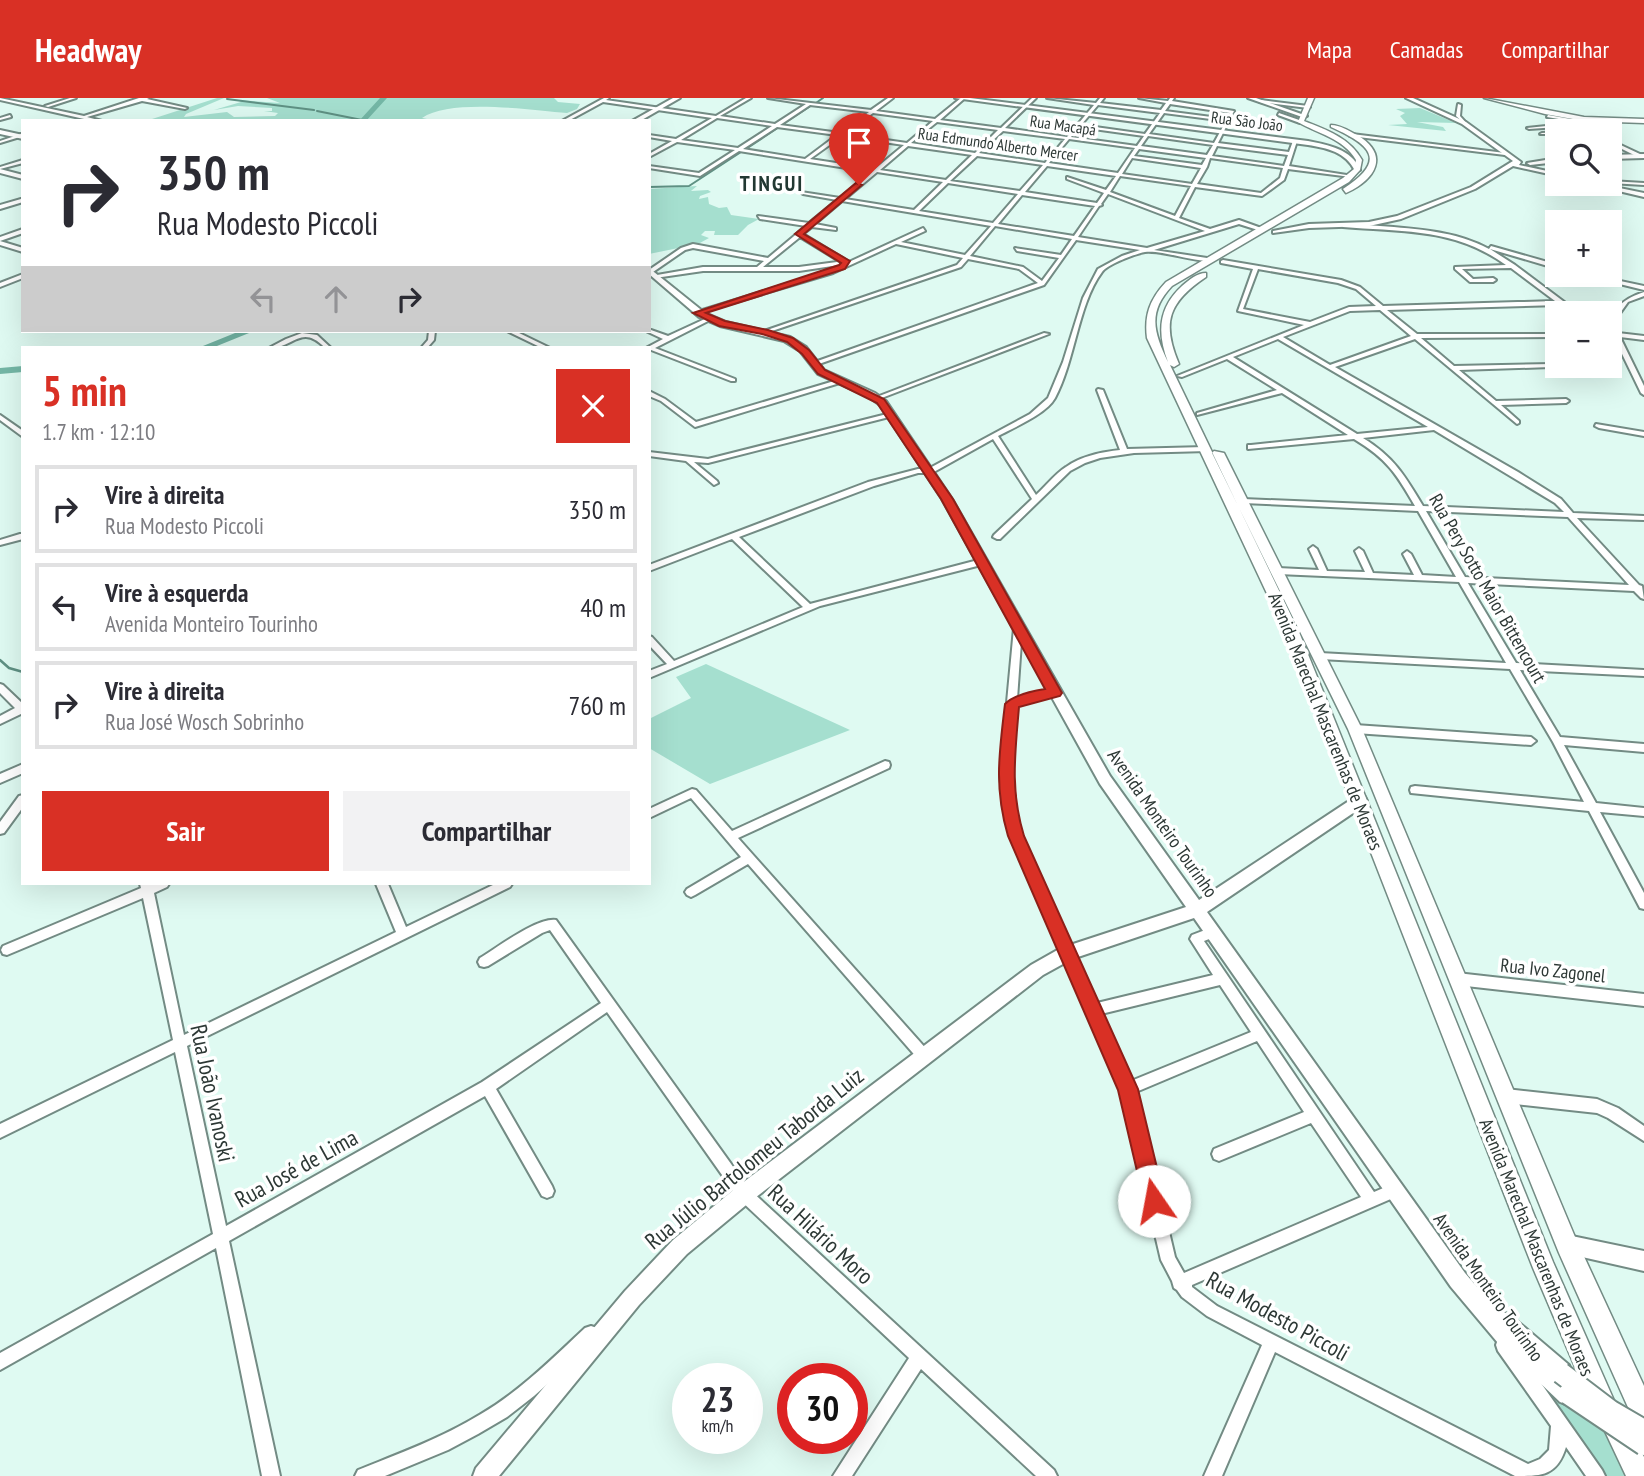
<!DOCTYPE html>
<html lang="pt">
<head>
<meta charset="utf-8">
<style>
  :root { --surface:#fff; --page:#f2f2f3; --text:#2b2b33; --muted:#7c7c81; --line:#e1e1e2; --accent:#d93025 }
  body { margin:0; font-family:"PT Sans Narrow",sans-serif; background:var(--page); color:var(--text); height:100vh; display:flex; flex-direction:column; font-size:26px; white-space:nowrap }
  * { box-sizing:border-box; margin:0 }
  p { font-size:23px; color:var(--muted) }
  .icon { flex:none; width:38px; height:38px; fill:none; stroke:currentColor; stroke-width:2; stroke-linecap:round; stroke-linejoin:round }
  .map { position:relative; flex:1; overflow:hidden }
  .panel { position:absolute; left:21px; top:248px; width:630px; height:539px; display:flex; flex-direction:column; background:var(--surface); border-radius:0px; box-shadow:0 7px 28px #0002 }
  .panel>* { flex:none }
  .banner { position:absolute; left:21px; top:21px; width:630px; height:214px; border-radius:0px; box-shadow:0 7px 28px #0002; background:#fff; color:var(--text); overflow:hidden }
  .buttons { position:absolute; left:1545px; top:21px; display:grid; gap:14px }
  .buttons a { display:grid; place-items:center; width:77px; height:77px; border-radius:0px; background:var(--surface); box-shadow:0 7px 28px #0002; font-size:35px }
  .speed { position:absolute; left:672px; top:1265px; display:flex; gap:14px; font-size:35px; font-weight:700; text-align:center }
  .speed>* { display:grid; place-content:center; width:91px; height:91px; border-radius:50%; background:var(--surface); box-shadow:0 7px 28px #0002; line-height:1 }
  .speed small { font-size:18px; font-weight:400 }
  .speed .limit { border:10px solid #d22; background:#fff; color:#111 }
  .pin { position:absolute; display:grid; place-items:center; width:60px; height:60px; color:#fff; margin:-72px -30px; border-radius:50% 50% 50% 0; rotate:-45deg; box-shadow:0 0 7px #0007 }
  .pin .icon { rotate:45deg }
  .me { position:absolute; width:77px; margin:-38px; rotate:348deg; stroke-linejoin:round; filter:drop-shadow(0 0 5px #0008) }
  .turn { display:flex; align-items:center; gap:24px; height:147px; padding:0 21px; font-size:32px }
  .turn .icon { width:91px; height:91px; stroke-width:2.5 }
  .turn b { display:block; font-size:49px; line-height:60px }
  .lanes { display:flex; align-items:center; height:66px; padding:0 21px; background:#0003; justify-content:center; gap:35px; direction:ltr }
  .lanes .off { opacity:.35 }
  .round { display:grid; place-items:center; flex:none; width:74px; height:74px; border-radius:0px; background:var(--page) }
  .head { display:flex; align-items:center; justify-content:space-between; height:119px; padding:0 21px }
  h1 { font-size:42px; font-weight:600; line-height:52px; color:var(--accent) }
  .action { display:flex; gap:14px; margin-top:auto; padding:14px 21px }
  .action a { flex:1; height:80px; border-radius:0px; background:var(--accent); color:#fff; font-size:28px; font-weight:600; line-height:80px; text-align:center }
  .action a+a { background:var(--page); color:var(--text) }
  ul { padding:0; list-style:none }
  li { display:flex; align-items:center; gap:21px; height:88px; margin:0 14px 10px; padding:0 7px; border:4px solid var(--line); border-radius:0px }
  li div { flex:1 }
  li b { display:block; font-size:26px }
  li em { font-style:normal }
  header { display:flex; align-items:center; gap:42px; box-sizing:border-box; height:98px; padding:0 35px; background:var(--accent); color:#fff }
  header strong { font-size:33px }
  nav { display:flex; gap:38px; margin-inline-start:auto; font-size:24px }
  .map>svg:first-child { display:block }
  .green { fill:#a5dfcf }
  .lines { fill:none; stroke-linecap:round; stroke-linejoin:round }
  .stream-far1 { stroke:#5f9184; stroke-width:2 }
  .stream { stroke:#5f9184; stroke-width:2.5 }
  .river { fill:#74b7a6; fill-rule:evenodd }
  .minor-casing { stroke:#738b84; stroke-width:4 }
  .major-casing { stroke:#738b84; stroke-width:4 }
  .highway-casing { stroke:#738b84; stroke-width:3 }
  .minor { fill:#fff; fill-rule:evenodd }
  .major { fill:#fff; fill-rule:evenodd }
  .highway { fill:#fff; fill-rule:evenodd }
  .major-bridge-casing { stroke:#738b84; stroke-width:24; stroke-linecap:butt }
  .major-bridge { stroke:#fff; stroke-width:20 }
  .route { fill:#d93025; stroke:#8d1f18; stroke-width:2 }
  .labels { text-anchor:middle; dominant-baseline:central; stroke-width:7; stroke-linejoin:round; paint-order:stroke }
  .far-street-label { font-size:16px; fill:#2d3835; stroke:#fff }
  .street-label { font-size:19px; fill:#2d3835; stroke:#fff }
  .far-district-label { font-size:21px; font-weight:bold; letter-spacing:2px; fill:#223832; stroke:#fff }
  .near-street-label { font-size:23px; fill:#2d3835; stroke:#fff }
</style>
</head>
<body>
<header>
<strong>Headway</strong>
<nav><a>Mapa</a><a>Camadas</a><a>Compartilhar</a></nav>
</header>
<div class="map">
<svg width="1644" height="1378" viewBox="0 0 1644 1378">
  <rect width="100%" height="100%" fill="#dffaf2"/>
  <!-- green -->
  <path class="green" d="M217,0H224L186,16L184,19L227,14L234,19L275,18L278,15L264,13H272V10L238,8L214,12L241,4L238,2L280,5L267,0H554L558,4L580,6L577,11L567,15C530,12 450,0 422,20L437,23L149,22Z
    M1420,10L1456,25L1417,24L1443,29L1446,33L1388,27L1407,26L1400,18L1405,15L1396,11Z
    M697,88L691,93L708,92L711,94L700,98L699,101L708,99L709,106L719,110L727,109L731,117L759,121L748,127L738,137H714L715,133H705L701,137L709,140L698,146L649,156V91Z
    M706,566L850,632L710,686L649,650V621L691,600L676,579Z
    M1527,1271L1613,1341L1631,1378H1603Z"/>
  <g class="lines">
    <!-- stream-far1 -->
    <path class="stream-far1" d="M227,1L314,12
      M816,5L823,0
      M317,13L362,22
      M783,26L812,7
      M746,51L779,29
      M649,89L689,88L741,54"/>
    <!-- stream -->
    <path class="stream" d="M0,562L9,570L23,574"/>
    <!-- river -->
    <path class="river" d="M380,0H387L366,23H359Z
      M240,233H254L212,250H198Z
      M23,268V274L0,276V270Z"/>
    <defs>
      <path id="minor" d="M0,0L84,18L139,0H149L147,1L187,10L185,11L142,3L87,19L102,23H93L0,2Z
        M70,0H76L48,9L45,8Z
        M604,0H609L606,2L716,18L746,0H751L720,18L775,26L806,6L768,0L871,12L888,0H893L876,13L935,21L961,0H965L940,22L1001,30L1032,0H1036L1005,30L1067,39L1094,7L1047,0L1096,5L1100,0H1104L1100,5L1161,12L1166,5L1139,0L1168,3L1170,0H1174L1172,3L1234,13L1218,45L1289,54L1293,43L1295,42L1297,43L1289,68L1353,78L1351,79L1288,71L1284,82L1262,98L1195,89L1179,120L1210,131L1239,122L1264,131L1261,133L1239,126L1154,152L1207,160L1209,161V163C1191,163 1161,152 1145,154C1135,156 1108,166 1102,174C1078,206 1075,263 1055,300C1046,316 1015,329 998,338L1036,397C1046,388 1055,376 1066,369C1081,358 1102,354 1120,352L1097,292L1098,291L1103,292L1127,351L1205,349H1208V353L1134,355L1100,360L1085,365L1070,373L1000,441H997L993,439L994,437L1032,401L993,341L932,375H918L874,388L739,439L810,506L982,461L986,464L985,466L820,508L649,580V573L667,566L649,547V538L652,539L674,563L803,509L732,441L649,473V467L868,384L918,371H928L1030,316L1048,300L1063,264L1083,200L1098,171L1122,158L1140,152L1076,142L1044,187L816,267H812V265L1038,185L1019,171L968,161L961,169L766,235L761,234L957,167L963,160L896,146L833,175L696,216V214L829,173L844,166L800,139L763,169H799L837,164L839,165V167L799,173H703L655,180V178L657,177L703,169H757L764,163L693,150L685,152L653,174H649V172L681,150L693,146L768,160L806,128L760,121L758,118L809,125L837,102L803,96L801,94L840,100L872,74L739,53L700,78L649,70V68L699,75L735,52L677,44L649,59V56L672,43L649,39V37L676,41L712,20L603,4L568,23H562ZM1170,6L1230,15L1227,21L1165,13ZM810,7L869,14L840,35L780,27ZM1098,7L1160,15L1145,36L1081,27ZM873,15L933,23L907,45L844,36ZM1164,15L1226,23L1214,45L1149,36ZM717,20L772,28L738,50L681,42ZM937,24L998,32L975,55L911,45ZM777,29L837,37L805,61L743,51ZM1079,29L1144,38L1137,48L1071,39ZM1003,33L1065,41L1045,65L979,55ZM842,38L904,47L875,71L810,61ZM1148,38L1213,47L1207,57L1141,48ZM1069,41L1135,50L1118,75L1049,65ZM908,48L972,57L946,82L880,72ZM1217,48L1288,57L1284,68L1212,58ZM1139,51L1206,60L1202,67L1134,58ZM977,58L1043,67L1020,93L950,83ZM1132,60L1201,70L1192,86L1122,76ZM1210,60L1283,70L1280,80L1261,95L1197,86L1207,69ZM1047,68L1116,78L1106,92L1067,79V81L1104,95L1097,105L1025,94ZM877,74L943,84L914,112L845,101ZM1120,78L1191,88L1175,118L1110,94ZM948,85L1018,96L993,125L919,113ZM1108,96L1205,133L1147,150L1078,139L1099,108L1102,107L1101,106ZM1022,97L1095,108L1074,138L998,126ZM842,103L991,128L965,157L901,144L925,133L923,130L849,164L803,136L812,129L836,132V130L815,126ZM995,128L1072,141L1061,157L1015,150L1017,153L1059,160L1042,183L1023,169L970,158Z
        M1261,2L1308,8L1310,9L1308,10L1260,4Z
        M1458,6L1461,7L1460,18L1468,27H1466L1456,18Z
        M1279,15L1302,23L1303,24L1300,25L1278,17Z
        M10,17L11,19L0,22V20Z
        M1548,17L1582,23H1596L1582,25L1547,19Z
        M1556,27L1558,29L1529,31L1527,30Z
        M1558,34V36H1540L1542,35Z
        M21,36L23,38L0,45V43Z
        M1352,36L1505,55L1507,56L1505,57L1350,38Z
        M1552,42H1558V44H1552Z
        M1610,42L1642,57V58L1638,59L1610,45Z
        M23,62V65L0,71V69Z
        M1610,83L1644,85V87L1610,85Z
        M21,101H23V104L0,111V107Z
        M1341,126C1354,126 1367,127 1380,128C1417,131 1456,133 1489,151L1491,148L1558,167V171L1490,151L1515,167L1579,215H1572L1560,207L1387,212L1417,236H1558L1556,239L1421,240L1454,268L1553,266V268L1551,269L1459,272L1496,303L1566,301L1569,303L1566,305L1501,307L1519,323V325L1517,326L1415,241L1335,269L1518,374L1561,401L1573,415L1644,418V422L1577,420L1639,487L1642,488L1644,501L1641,500L1634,493L1468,485L1516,565L1644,572V578L1520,572L1560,639L1644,646V654L1564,647L1596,705L1644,710V718L1600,714L1644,795V811L1640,810L1589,713L1411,695L1410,692L1411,689L1415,688L1584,704L1553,644L1510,571L1320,561L1315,558L1320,555L1506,565L1459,484L1278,476L1274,473L1278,470L1319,472L1309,451L1313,448L1317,451L1327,473L1365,474L1355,453L1359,450L1363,453L1373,475L1414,477L1403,456L1407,453L1411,456L1422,477L1456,479L1418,413L1243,405L1239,403L1243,401L1415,408C1396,375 1387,361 1354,341L1248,351V347H1251L1348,337L1282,295L1197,317V315L1277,292L1227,261L1182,279L1177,278L1304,227L1238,213L1253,171L1221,165V163L1223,162L1341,182L1360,189L1383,208L1555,203L1511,170L1462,171L1473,181L1493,180L1496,182L1493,184H1470L1455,171V169L1506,167C1455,130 1403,134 1343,129ZM1258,171L1338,185L1356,191L1376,208L1349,209L1310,224L1243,211ZM1380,212L1411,238L1330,267L1283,239L1350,213ZM1278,241L1428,329L1357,336L1233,259ZM1434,332L1555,405L1564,414L1423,408C1405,378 1394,359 1363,340ZM1426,413L1568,419L1629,487L1465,479Z
        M23,131V135L0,143V139Z
        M0,143L23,150V154L0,147Z
        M23,176V180L0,189V185Z
        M1583,177H1592L1644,188V192Z
        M1644,194V198L1628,204L1613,225L1618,235L1644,238V242L1620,239L1644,288V297L1641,295L1610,231C1610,210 1626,200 1644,194Z
        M707,220L712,221L655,250L735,281V283H731L646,250L663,241L646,233L651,232L668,238Z
        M429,233H435L434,242L427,250H421L428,242Z
        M507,233H515L550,250H542Z
        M302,235L317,237L331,250H325C301,225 293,251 269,250L286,241Z
        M1044,235L1049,236L879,301L874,300Z
        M841,281L844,283L843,284L695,329L661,303L649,298V293L665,301L696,324Z
        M891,315L893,316V318L708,365L694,364L717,383L718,385L714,387L686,363L649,358V354L708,361Z
        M0,317L23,333V339L0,322Z
        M1596,326L1644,334V338L1599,330L1595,328Z
        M20,436H23V441L0,447V442Z
        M1018,527L1022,530L1017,601L1035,595L1055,592L1060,595L1058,597L1036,601L1016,608L1010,679L1017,727L1097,905L1213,877L1190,841L1192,837L1213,829L1217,830L1219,834L1217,838L1204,843L1374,1094L1395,1085L1400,1087L1402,1092L1400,1097L1192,1187V1189L1217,1208L1528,1366L1540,1361L1549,1352L1551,1328L1498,1253L1496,1247L1498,1241L1504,1239L1510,1241L1602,1372L1605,1378H1586L1566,1349C1557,1378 1542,1378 1515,1378L1275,1254L1222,1378H1204L1262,1247L1207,1218L1182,1199L1177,1192L1174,1190L1172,1183L1161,1162L1121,991L1007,727L1000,679L1014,530ZM1220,887L1251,934L1131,983L1101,916ZM1257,943L1304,1014L1214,1051L1212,1056L1214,1061L1219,1063L1311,1025L1361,1099L1184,1175L1175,1159L1136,994Z
        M0,586L3,587L23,606V615L0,626V618L15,610L0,595Z
        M1355,627L1531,639L1536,643L1531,647L1355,635L1350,631Z
        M885,663L889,664L890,667L889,670L738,740L929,954L931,958L929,962L924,964L919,962L748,766L695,797L691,799L687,797L685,794L687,791L741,759L691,700L649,720V711L692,691L696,692L732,733Z
        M23,666V675L0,685V676Z
        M23,697V709L4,735L0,736V724L19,698Z
        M140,786H169L167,789L154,795L184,937L396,834L376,786H388L406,829L495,786H512L510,789L187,948L226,1128L482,984L601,905L550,832L542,835L488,868L484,869L480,868L478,864L480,860C497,850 537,819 556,822L749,1091L1054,1372L1057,1378H1036L921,1271L852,1378H833L909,1260L739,1101L607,914L496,991L552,1088L554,1093L552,1098L547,1100L542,1098L485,998L229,1143L280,1378H262L216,1150L0,1272V1255L213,1136L175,954L0,1040V1026L173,942L143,800L7,857L3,856L1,852L3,848L141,790Z
        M1457,875L1644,896V908L1457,887L1453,885L1451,881L1453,877Z
        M1506,991L1597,1001L1618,1010L1644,1028V1043L1608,1020L1597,1015L1506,1005L1501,1003L1499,998L1501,993Z
        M591,1228L597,1230L599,1236L597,1242L534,1298L507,1319L478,1336L448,1352L385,1378H355L358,1372C400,1355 442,1340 481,1316C520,1293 552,1261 585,1230Z"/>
      <path id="major" d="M673,0H680L640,23H632Z
        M955,0H970L1308,43C1328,47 1352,51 1360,72L1355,73C1346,54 1327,50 1308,47Z
        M1248,0H1256L1307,18L1302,19Z
        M1406,0H1413L1466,24L1521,64L1519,67L1552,74L1549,76L1513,68L1475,91L1401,121L1369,128L1309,130L1273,135V133L1309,126L1369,124L1397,118L1471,89L1513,63L1462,26Z
        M0,32L23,37V41L0,36Z
        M1644,56V60L1610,61V57Z
        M1558,60V64L1530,67L1527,65Z
        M0,71L23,77V81L0,75Z
        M1589,86H1600L1644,95V99Z
        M649,170L705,215L726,224L790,239L806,249L824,272L875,295L886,303L952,401L1110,678L1199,802L1355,699H1365L1367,703L1365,707L1207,814L1465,1175L1499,1215L1503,1214L1510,1217L1569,1267L1572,1275L1569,1282L1576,1288L1579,1296L1576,1304L1568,1307L1560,1304L1498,1245L1451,1189L1194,820L1072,861L1043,877L751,1103L687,1156L639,1207L499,1378H473L476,1370L625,1193L673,1142L737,1089L1031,867L1061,850L1186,809L1100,686L942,401L880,307L869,299L818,276L800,253L784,243L720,228L699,219L649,176Z
        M1567,1137L1644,1153V1173L1560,1154L1557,1147L1560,1140Z"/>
      <path id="highway" d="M1308,0H1314L1304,23C1327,32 1350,40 1362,62L1360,72L1349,84L1172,188C1147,214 1154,235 1168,264C1157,235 1158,210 1182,188C1189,182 1197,175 1206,175V179C1169,204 1161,224 1179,266L1174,269L1170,267L1299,534L1553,1164L1616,1307L1613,1315L1623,1318L1644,1359V1378H1626L1602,1327L1605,1319L1595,1316L1533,1170L1285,534L1147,240C1144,217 1150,201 1166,184L1343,80L1354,71L1356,62C1343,40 1318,36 1298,24Z
        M1484,0L1584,19L1644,21V25L1584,23L1545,16Z
        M1331,27C1340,27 1349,33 1357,37C1391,57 1375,82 1346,95L1343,91C1388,62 1371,47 1331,29Z
        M1214,353L1224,355L1362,631L1575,1139L1644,1288V1328L1635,1325L1559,1155L1348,631L1212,355Z"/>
    </defs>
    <!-- minor casing -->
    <use href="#minor" class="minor-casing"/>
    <!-- major casing -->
    <use href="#major" class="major-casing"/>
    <!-- highway casing -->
    <use href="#highway" class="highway-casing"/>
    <!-- minor -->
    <use href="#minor" class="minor"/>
    <!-- major -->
    <use href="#major" class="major"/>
    <!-- highway -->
    <use href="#highway" class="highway"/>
    <defs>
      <path id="major-bridge" d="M1561,1275L1611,1313L1644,1332
        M1568,1296L1644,1347"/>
    </defs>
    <!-- major-bridge casing -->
    <use href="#major-bridge" class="major-bridge-casing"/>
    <!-- major-bridge -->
    <use href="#major-bridge" class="major-bridge"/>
  </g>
  <!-- route -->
  <path class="route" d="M856,85L862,87L804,136L850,163L845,171L706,215L725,223L768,232L793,240L809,252L825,272L884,301L953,401L1062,595L1060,598L1019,609C1015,656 1010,692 1024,738L1138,991L1165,1103L1162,1111L1154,1114L1147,1111L1144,1103L1118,992L1008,738C994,690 999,656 1005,606C1014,597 1032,593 1045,591L941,401L877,305L818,276L802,256L787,244L762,236L719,228L693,215L839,167L841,165L795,136Z"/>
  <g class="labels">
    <!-- far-street labels -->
    <g class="far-street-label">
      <text transform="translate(1247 23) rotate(7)">Rua São João</text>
      <text transform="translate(1063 27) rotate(8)">Rua Macapá</text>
      <text transform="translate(998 46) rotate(8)">Rua Edmundo Alberto Mercer</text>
    </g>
    <!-- street labels -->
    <g class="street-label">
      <text transform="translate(1488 490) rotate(60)">Rua Pery Sotto Maior Bittencourt</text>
      <text transform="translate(1326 623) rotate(68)">Avenida Marechal Mascarenhas de Moraes</text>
      <text transform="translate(1163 725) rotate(55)">Avenida Monteiro Tourinho</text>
      <text transform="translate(1553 872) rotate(6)">Rua Ivo Zagonel</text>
      <text transform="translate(1537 1149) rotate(68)">Avenida Marechal Mascarenhas de Moraes</text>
      <text transform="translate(1489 1189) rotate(55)">Avenida Monteiro Tourinho</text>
    </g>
    <!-- far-district labels -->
    <g class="far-district-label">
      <text x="772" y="85">TINGUI</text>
    </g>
    <!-- near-street labels -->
    <g class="near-street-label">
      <text transform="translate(213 995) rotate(78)">Rua João Ivanoski</text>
      <text transform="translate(754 1060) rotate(-39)">Rua Júlio Bartolomeu Taborda Luiz</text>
      <text transform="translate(296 1070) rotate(-29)">Rua José de Lima</text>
      <text transform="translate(821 1136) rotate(43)">Rua Hilário Moro</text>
      <text transform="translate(1278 1218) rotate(29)">Rua Modesto Piccoli</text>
    </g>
  </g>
</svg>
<div class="buttons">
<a><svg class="icon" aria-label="search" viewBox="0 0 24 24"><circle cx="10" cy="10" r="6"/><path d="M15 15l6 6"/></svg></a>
<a>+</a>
<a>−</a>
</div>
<div class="speed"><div>23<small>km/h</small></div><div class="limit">30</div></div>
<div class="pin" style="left:859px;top:87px;background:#d93025"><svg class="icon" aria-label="arrive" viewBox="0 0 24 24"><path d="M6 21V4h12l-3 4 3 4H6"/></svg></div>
<svg class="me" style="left:1154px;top:1103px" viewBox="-20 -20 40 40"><circle r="19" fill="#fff"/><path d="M0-13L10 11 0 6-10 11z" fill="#d93025"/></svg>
<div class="banner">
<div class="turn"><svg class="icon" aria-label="right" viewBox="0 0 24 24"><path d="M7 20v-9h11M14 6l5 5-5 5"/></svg><div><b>350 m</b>Rua Modesto Piccoli</div></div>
<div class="lanes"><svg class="icon off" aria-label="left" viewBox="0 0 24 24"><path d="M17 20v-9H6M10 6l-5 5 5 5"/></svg><svg class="icon off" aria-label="ahead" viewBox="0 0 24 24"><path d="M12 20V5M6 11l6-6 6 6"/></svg><svg class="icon" aria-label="right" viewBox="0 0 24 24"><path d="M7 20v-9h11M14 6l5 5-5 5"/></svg></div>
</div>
<section class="panel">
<div class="head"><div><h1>5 min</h1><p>1.7 km · 12:10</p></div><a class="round" style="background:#d93025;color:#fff"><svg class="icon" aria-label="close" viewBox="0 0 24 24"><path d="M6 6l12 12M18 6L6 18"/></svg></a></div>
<ul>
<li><svg class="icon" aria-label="right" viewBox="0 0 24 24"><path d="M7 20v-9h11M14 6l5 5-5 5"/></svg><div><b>Vire à direita</b><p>Rua Modesto Piccoli</p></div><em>350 m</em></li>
<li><svg class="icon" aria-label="left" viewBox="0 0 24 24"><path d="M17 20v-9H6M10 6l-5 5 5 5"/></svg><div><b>Vire à esquerda</b><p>Avenida Monteiro Tourinho</p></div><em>40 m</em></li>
<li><svg class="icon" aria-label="right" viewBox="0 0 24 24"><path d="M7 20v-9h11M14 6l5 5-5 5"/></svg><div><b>Vire à direita</b><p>Rua José Wosch Sobrinho</p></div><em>760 m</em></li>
</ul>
<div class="action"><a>Sair</a><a>Compartilhar</a></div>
</section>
</div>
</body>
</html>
